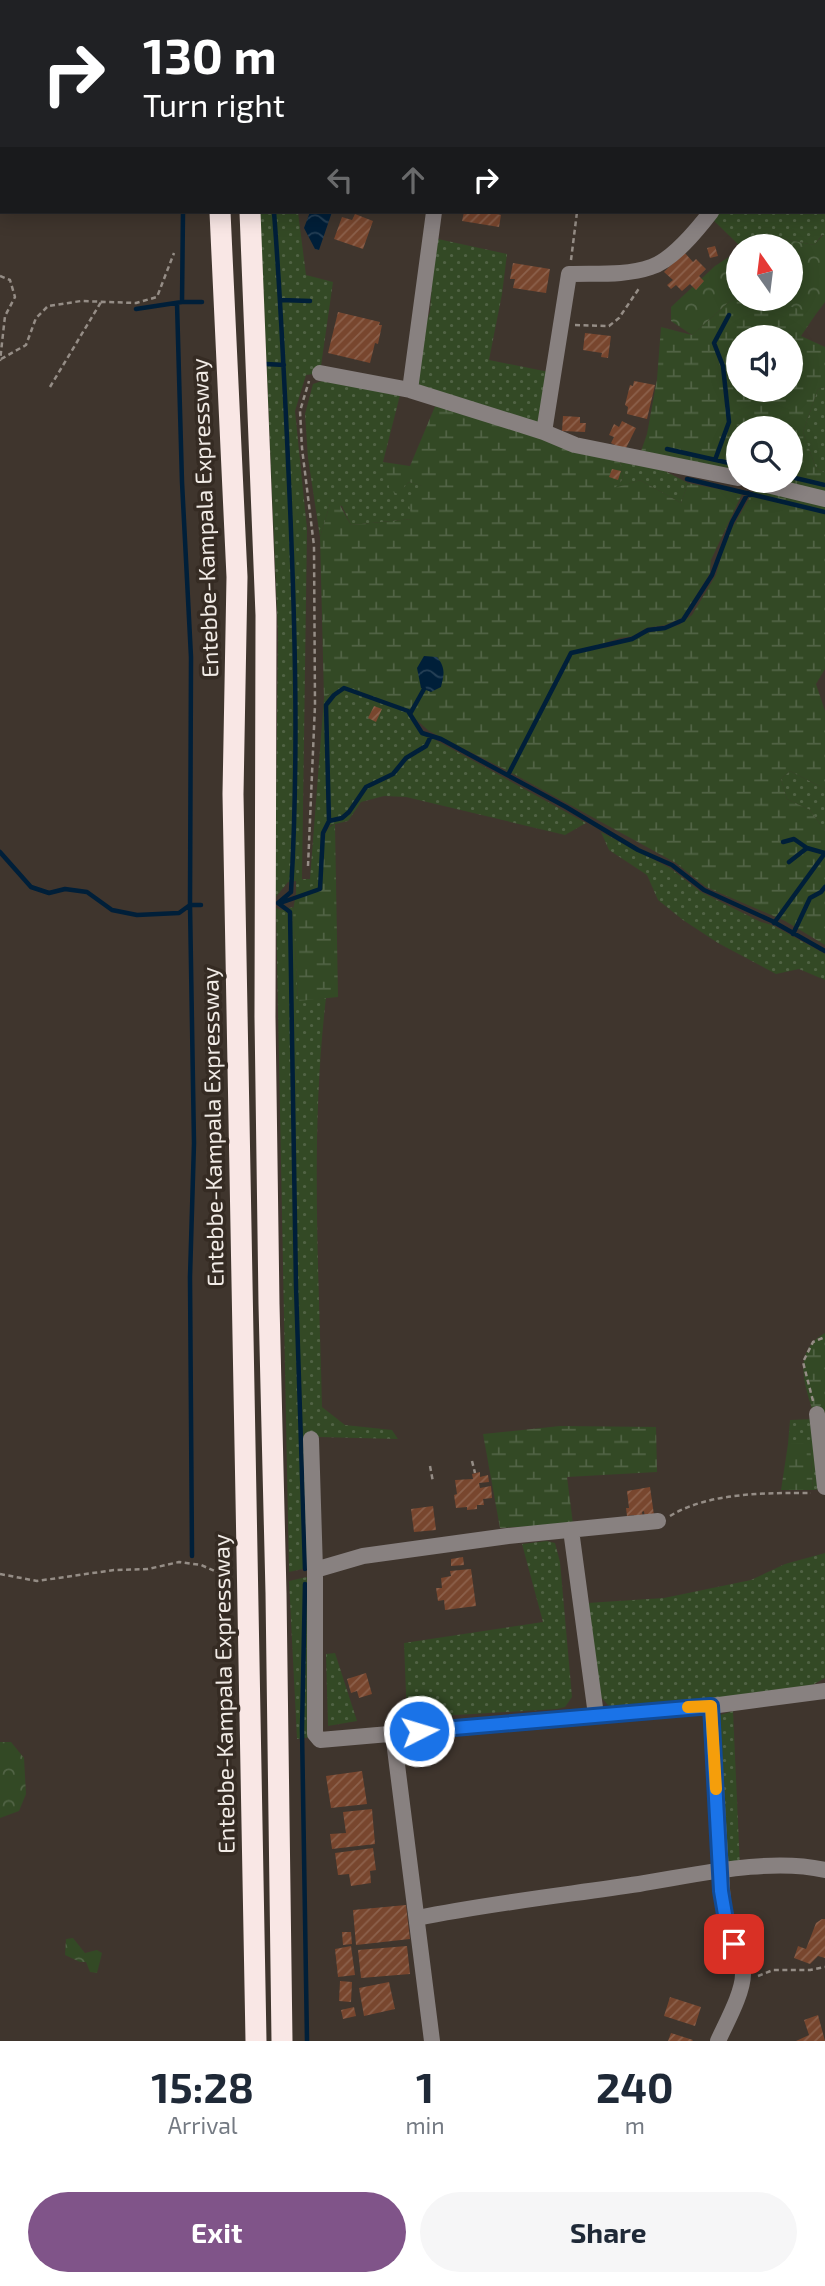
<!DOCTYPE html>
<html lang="en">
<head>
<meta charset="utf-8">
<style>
  :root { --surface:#fff; --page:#f6f6f7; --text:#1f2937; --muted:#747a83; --accent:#805489 }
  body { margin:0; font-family:"Exo 2",sans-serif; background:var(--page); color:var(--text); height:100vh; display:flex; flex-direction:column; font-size:26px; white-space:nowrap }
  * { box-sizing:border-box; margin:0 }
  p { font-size:23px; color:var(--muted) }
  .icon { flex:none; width:38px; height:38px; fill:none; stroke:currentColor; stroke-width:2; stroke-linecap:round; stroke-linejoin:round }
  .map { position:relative; height:2041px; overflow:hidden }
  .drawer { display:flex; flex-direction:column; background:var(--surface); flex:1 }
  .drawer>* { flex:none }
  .guide { position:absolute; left:0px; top:0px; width:826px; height:214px; box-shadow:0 4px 18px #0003; background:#202124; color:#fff; overflow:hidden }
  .needle { width:46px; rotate:346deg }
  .tools { position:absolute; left:726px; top:234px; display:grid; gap:14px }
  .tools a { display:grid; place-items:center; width:77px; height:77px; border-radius:50%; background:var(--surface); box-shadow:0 4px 18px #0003; font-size:35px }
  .pin { position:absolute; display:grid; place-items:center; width:60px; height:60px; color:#fff; margin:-30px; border-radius:14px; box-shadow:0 4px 10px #0006 }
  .me { position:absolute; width:77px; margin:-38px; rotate:85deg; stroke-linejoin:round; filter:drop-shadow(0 0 5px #0008) }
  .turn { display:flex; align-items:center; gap:24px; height:147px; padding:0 28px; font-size:32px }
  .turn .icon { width:91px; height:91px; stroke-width:2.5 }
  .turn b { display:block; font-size:49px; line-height:60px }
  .lanes { display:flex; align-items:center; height:66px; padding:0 28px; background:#0003; justify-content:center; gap:35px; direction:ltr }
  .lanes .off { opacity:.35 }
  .eta { display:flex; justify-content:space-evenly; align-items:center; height:119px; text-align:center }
  .eta b { font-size:42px; font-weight:700; line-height:49px }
  .button { display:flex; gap:14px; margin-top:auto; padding:14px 28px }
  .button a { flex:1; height:80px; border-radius:42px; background:var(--accent); color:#fff; font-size:28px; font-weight:700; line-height:80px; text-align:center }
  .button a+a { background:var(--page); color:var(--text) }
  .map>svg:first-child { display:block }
  .grass { fill:url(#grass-dots) }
  .forest { fill:url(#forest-crowns) }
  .wetland { fill:url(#wetland-marsh); fill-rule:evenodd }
  .water { fill:url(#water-waves) }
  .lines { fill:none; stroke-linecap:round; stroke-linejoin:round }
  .stream { stroke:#001f39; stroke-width:4.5 }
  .building { fill:url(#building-hatch) }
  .path { stroke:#958d86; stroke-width:2.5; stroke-dasharray:5 3.5; stroke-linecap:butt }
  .minor { stroke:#888180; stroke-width:16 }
  .highway { stroke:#f9e7e5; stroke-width:21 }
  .route-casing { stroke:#114b97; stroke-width:18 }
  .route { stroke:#1a73e8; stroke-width:12 }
  .slow { stroke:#f59e0b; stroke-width:12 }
  .labels { text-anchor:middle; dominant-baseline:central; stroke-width:7; stroke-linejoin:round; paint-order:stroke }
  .street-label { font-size:23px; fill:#f1ebe6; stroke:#352b23 }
</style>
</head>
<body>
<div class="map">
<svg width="825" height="2041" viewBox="0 0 825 2041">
  <defs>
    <pattern id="grass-dots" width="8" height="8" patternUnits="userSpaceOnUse" patternTransform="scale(1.75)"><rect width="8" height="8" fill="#334925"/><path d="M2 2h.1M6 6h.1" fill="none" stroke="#516345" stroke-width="1.8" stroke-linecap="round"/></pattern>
    <pattern id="forest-crowns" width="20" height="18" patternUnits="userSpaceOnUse" patternTransform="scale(1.75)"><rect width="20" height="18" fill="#334925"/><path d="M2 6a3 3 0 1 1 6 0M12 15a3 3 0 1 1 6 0" fill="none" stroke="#516345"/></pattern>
    <pattern id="wetland-marsh" width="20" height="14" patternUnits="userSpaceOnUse" patternTransform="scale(1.75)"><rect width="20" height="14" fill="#334925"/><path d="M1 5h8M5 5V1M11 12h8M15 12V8" fill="none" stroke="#516345"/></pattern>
    <pattern id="water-waves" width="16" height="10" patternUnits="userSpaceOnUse" patternTransform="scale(1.75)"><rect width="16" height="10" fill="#001f39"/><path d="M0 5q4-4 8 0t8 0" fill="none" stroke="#264056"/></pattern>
    <pattern id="building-hatch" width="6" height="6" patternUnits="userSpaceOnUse" patternTransform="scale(1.75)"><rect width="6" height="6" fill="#78462e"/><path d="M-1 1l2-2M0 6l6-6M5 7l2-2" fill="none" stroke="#8c614c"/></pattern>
  </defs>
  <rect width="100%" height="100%" fill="#3f352d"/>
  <!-- grass -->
  <path class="grass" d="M825,195V235H822L814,245L768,236L747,247H741L712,219L716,212H824Z
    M260,212H298L306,275L333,282L320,373L306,375L295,411L307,529L302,879H310L324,698L343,683L412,711L423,733L586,823L565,835L406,797L384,796L361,802L348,821L331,825L323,833L320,885L296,894V881L288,882L275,898L278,633Z
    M438,239L507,254L502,294L489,360L549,372L542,421L537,423L416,387L419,341L430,312L433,267Z
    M325,380L400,395L383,462L398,493L409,482L423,486L412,519L351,525L342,506L330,504L320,537L308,458L305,414L313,384Z
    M825,387V473L816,468L803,432L818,389Z
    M620,462L663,470L688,483L681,503L640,480L613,489L623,479Z
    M790,771L825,789V831L810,810L787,799L781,779Z
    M601,832L670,868L701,892L761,922L772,925L825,954V980L799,969L776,974L718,943L683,920L658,900L647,875L609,850Z
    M293,907L298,1000L326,998C310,1133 319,1271 322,1407L345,1425L392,1430L398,1439L318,1437L312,1567L289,1572L276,908L282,910Z
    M815,1419L822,1489L813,1490L810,1444H788L790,1420Z
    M547,1541L555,1543L560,1562L572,1697L565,1707L557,1709L407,1718L404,1643L543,1622L522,1544Z
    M825,1553V1678L809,1687L766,1694L628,1707L609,1706L598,1694L587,1603L664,1598L751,1580L785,1564Z
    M311,1576L313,1737L297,1739L289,1581Z
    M335,1653L357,1721L328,1726L326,1654Z
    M733,1711L740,1867L729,1868L715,1724L720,1715Z"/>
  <!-- forest -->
  <path class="forest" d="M823,235H825V302L816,314L751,299H791V247H747L768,236L814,245Z
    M738,251V298L729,302L692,335L671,321V307L715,266Z
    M0,1742H11L24,1758L26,1794L19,1811L0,1818Z
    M73,1938L85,1953L97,1950L102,1953L97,1973L90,1972L86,1962H80L65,1955L66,1939Z"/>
  <!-- wetland -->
  <path class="wetland" d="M738,298V299C765,299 791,306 816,314L801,336L825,347V387L818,389L803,432L816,468L825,473V495L764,481H791V429H738V476L640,454L647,434L657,379L661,327L692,335L729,302ZM738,338H791V390H738Z
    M436,404L620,462L623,479L615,488L640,480L681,503L688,483L742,494L711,560L710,573L682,618L665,625L646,628L633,636L620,638L577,652L610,647L647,633L679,625L692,615L716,575L726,539L755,488L825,503V669L816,684L825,711V789L790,771L781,779L787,799L810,810L825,831V945L785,921L706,887L676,863L510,772L429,731L410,714L411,711L343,684L324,698L320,537L330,504L337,500L351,525L412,519L408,500L422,486L409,482L398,494L390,491L383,462L410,466Z
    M335,824L338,997L298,1001L293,910L296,894L320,882C321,864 316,832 335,824Z
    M825,1333V1412L815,1419C806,1387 790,1353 825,1333Z
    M560,1426L656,1427L657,1472L567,1477L573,1524L500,1528L483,1434Z
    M810,1443L813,1490H781L788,1444Z"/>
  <!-- water -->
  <path class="water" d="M310,212H332L319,250L315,249L304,228Z
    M424,656L437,657C446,668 444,675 441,687L431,692L421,688L417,668Z"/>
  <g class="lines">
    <!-- stream -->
    <path class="stream" d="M186,2V0
      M268,2V0
      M274,212C281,302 285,392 289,483C295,619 299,756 291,892L278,903
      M281,300L310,301
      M182,302L183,212
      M177,303L182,482L191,657L190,905L194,1143L190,1277L192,1556
      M136,309L182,302H202
      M266,364L284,365
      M667,449L738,465
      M715,460L729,422L723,366L714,343L729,315
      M791,477L825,485
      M687,479L825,512
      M410,714L424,689
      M508,775L571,653L632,639L648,630L665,628L683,620L712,575L732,522L748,493
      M329,821L326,705L334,695L344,688L408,711L422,733L441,739L566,807L638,850L672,865L704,890L772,921L825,951
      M783,842L794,839L807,848L825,853
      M0,852L31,887L49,893L65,889L87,892L112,910L137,915L179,913L190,905H201
      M789,862L807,848
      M283,902L320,889L323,833L329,821L342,818L349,812L366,787L393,774L406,758L426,746L431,736
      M278,903L290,912L296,1286L305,1569
      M774,923L825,853
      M793,934L810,898L821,892L825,887
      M305,1584L302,1729L307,2041"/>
  </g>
  <!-- building -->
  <path class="building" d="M464,212H498L497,214L501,215L499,227L462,221Z
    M355,214L373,221L363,249L334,239L342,217L352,220Z
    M715,246L718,256L710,258L707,248Z
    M684,252L693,262L696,259L706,269L699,276L704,281L696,290L690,284L682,291L676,285L671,289L667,285L673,280L664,272Z
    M513,263L550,269L546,293L513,288L515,279H510Z
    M338,312L380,322L379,325H382L378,344L375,343L370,363L328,353Z
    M585,333L611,336L608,358L601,357L602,353L583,350Z
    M634,381L655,385L647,419L627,414L628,407L625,405L630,385L633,386Z
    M563,416L580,417V423H586L585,432L562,431Z
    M622,421L636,428L625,450L611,443L614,437L609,435L614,424L619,427Z
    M612,469L621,471L618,480L609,477Z
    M374,706L382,709L376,722L368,718Z
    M480,1472V1477L488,1475L489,1482L479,1483L480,1488L491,1486L492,1498L483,1499L484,1505H477V1509L467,1510V1507L456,1508L454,1495L457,1494L455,1480L473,1479L472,1474Z
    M650,1487L654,1515L645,1519L644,1511L642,1512L643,1519L634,1521V1515L627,1516L626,1508H629L627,1491Z
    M433,1506L436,1530L414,1532L411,1509Z
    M463,1557L464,1565L451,1566V1559Z
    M471,1569L476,1606L445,1610L444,1600L438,1601L436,1588H442L441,1578L451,1576L450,1571Z
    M366,1673L372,1694L359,1698L357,1691L351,1693L347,1679Z
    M362,1771L367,1804L331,1808L326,1776Z
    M372,1809L375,1844L332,1849L330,1834L346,1833L343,1812Z
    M373,1848L376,1870L370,1871L371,1883L351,1886L349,1874L338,1875L335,1853Z
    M406,1905L410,1939L356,1945L353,1910Z
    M822,1919H825V1958L818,1956L810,1964L794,1958L798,1946L806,1949L816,1923Z
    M342,1932H351L352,1944L343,1945Z
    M351,1946L355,1975L338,1977L335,1949Z
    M407,1946L410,1974L361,1978L358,1950Z
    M340,1981L352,1982L351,2002L339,2001Z
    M389,1982L395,2009L364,2016L359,1988Z
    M670,1997L701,2007L695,2026L664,2016Z
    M354,2007L356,2016L343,2019L341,2010Z
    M818,2015L825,2041H796L809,2035L804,2020Z
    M671,2033L693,2040L692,2041H668Z"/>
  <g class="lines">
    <!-- path -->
    <path class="path" d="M45,2L48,0
      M0,20L2,19
      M824,137L825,138
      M571,260L577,212
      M0,276L10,280L15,297L5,316L0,361
      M575,325L609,326L619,318L640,287
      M1,359L26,345L36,318L48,306L81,301L136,303L157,297L174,253
      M50,387L101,302
      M308,866L315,705L314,546L302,448L300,411L309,381
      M813,1401L803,1362L813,1342L825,1337
      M472,1461L475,1473
      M430,1466L433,1482
      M670,1516C709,1492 767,1493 811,1493
      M0,1574L37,1581L114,1570L148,1569L179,1562L201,1565L228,1577
      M758,1976L773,1970H810L825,1967"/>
    <!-- minor -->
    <path class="minor" d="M289,0V2
      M756,2V0
      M320,373L410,390L544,432L575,445L738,478
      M410,390L434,212
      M544,432L569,274C595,273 625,276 651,267C673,260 697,230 711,212
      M751,481L825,499
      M817,1414L825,1487
      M311,1439L315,1570V1734L320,1740L711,1706L825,1691
      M571,1530L596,1715
      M315,1570L363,1556L508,1536L658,1521
      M711,1706L723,1905C727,1926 743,1956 743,1974C743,1993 726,2023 718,2041
      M393,1733L432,2041
      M417,1918C491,1903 565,1895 639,1884C696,1875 769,1857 825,1870"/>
    <!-- highway -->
    <path class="highway" d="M215,0V2
      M241,0V2
      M220,212L237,577L233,794L256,2041
      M250,212L266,615L265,1017L269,1304L276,1593L282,2041"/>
  </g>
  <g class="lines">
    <defs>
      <path id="route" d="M419,1731L711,1706L721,1891L727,1926L734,1944"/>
    </defs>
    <!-- route casing -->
    <use href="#route" class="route-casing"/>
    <!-- route -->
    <use href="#route" class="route"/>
    <!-- slow -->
    <path class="slow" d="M688,1707L711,1706L716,1789"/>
  </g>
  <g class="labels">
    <!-- street labels -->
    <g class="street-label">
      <text transform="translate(204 518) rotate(-92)">Entebbe-Kampala Expressway</text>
      <text transform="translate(212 1127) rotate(-91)">Entebbe-Kampala Expressway</text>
      <text transform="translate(223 1694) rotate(-91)">Entebbe-Kampala Expressway</text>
    </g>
  </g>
</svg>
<div class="tools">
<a><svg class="needle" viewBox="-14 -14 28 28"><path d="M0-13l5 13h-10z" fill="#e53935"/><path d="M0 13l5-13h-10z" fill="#747a83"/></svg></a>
<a><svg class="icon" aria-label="sound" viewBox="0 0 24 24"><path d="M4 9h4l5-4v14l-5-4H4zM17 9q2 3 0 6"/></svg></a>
<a><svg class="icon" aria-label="search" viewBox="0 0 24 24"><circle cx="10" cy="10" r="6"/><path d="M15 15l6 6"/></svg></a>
</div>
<div class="pin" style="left:734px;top:1944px;background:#d93025"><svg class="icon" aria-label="arrive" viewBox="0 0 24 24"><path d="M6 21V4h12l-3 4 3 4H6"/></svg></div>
<svg class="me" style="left:419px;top:1731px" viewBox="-20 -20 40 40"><circle r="17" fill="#1a73e8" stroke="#fff" stroke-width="3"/><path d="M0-11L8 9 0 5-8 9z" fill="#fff"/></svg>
<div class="guide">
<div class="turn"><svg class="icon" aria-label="right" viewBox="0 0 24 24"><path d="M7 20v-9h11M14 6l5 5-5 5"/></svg><div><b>130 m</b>Turn right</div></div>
<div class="lanes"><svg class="icon off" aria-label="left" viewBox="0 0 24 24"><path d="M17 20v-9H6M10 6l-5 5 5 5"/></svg><svg class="icon off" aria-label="ahead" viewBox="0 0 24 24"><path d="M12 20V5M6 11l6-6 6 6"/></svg><svg class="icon" aria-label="right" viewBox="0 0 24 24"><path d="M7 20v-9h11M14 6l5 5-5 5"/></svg></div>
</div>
</div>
<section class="drawer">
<div class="eta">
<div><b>15:28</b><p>Arrival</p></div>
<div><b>1</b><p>min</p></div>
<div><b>240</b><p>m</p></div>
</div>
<div class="button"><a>Exit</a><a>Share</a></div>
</section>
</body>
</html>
